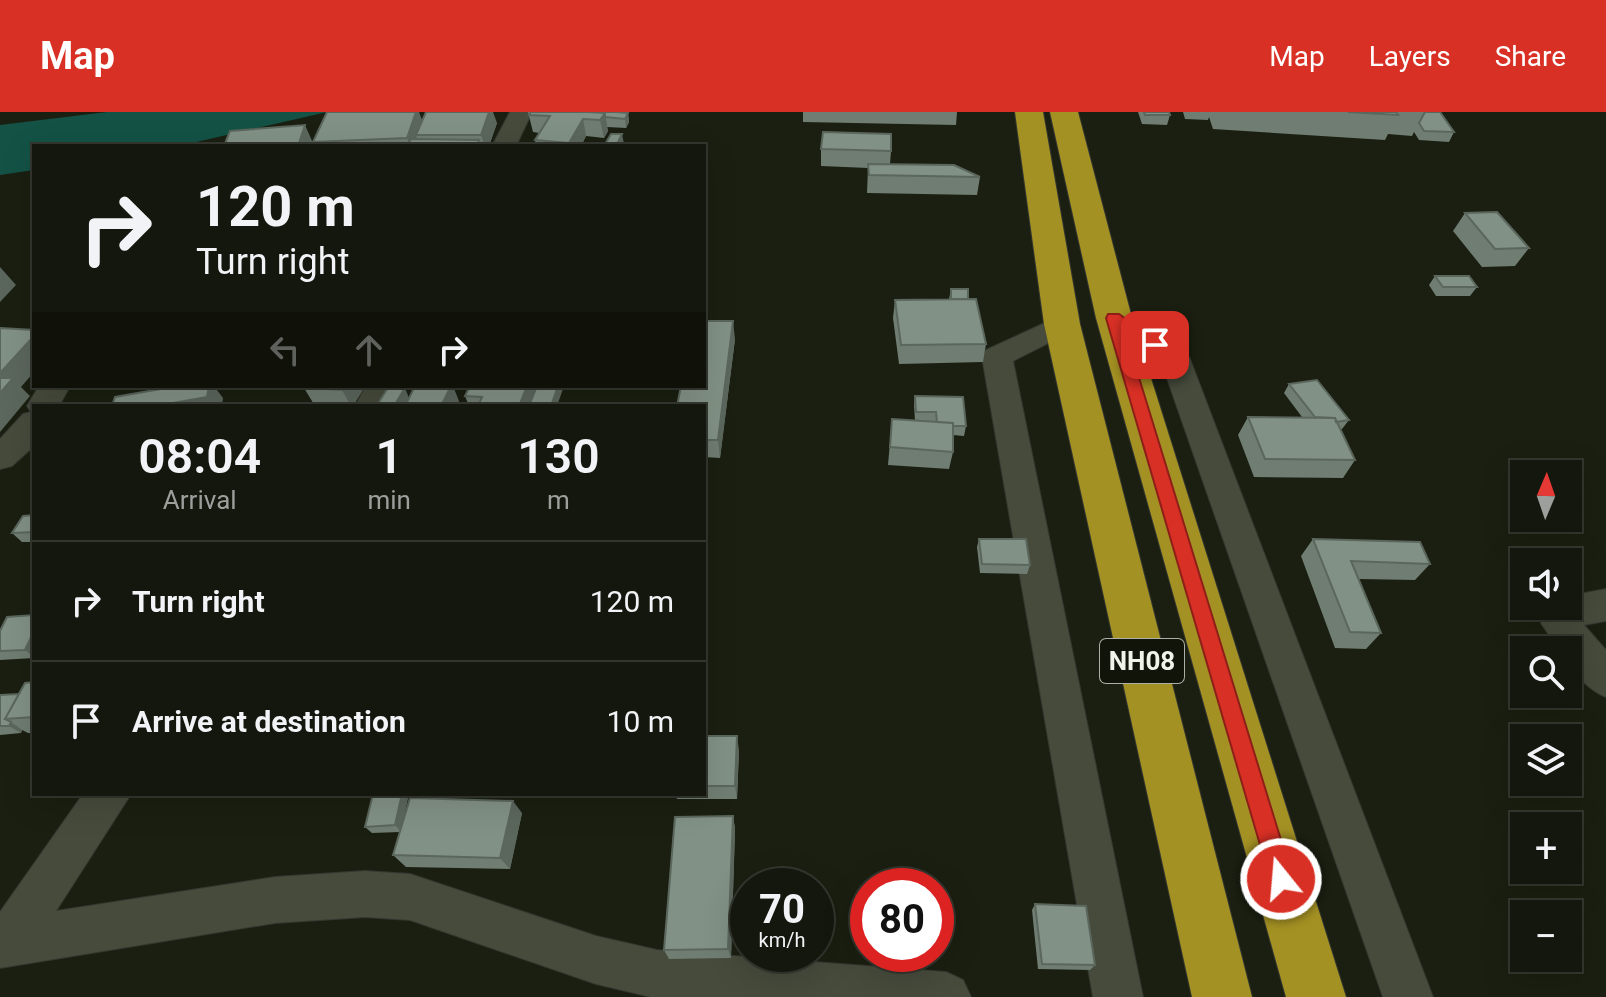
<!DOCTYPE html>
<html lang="en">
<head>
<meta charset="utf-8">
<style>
  :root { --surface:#14170d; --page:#21241b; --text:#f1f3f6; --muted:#9d9f9d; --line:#33362e; --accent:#d93025 }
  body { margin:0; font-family:Roboto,sans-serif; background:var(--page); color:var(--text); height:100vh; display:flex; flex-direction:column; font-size:30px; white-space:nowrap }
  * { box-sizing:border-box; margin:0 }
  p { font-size:26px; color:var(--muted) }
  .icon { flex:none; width:44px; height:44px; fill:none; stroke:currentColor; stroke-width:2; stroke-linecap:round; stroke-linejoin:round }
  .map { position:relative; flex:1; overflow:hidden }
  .panel { position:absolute; left:32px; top:292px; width:674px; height:392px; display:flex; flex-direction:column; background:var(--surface); border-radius:0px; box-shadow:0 8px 32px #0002,0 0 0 2px var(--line) }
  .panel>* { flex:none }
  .banner { position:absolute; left:32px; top:32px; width:674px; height:244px; border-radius:0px; box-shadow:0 8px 32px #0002,0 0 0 2px var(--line); background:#14170d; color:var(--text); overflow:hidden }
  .needle { width:52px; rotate:2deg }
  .tools { position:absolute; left:1510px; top:348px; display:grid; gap:16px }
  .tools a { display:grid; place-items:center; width:72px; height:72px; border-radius:0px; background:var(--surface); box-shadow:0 8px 32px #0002,0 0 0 2px var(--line); font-size:40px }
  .speed { position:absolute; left:730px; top:756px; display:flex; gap:16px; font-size:40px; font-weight:700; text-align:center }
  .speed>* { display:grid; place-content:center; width:104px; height:104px; border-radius:50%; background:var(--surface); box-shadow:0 8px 32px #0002,0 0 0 2px var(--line); line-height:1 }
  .speed small { font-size:20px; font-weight:400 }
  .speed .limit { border:12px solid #d22; background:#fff; color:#111 }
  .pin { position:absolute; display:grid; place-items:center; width:68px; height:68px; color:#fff; margin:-34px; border-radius:16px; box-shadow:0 4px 12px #0006 }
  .me { position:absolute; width:88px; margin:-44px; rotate:343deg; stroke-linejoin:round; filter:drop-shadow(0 0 6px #0008) }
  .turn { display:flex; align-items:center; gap:28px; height:168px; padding:0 32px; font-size:36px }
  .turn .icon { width:104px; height:104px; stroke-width:2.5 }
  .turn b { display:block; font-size:56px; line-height:68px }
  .lanes { display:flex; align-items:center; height:76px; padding:0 32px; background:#0003; justify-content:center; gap:40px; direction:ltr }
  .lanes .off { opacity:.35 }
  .eta { display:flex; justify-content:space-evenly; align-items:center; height:136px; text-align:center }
  .eta b { font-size:48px; font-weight:600; line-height:56px }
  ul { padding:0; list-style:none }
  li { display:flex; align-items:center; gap:24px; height:120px; padding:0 32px; border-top:2px solid var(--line) }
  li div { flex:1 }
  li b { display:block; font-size:30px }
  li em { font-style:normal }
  header { display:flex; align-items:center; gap:48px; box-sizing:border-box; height:112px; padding:0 40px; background:var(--accent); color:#fff }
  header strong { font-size:38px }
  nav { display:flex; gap:44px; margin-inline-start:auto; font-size:28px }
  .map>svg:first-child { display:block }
  .water { fill:#145246 }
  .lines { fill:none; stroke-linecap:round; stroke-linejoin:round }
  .street-casing { stroke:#343730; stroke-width:2 }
  .highway-casing { stroke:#343730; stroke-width:2 }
  .street { fill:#464b3c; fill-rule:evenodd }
  .highway { fill:#a49123; fill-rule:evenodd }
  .wall { fill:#707d72 }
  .shaded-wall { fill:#5b665d }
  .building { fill:#829185; stroke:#5b665d; stroke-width:2 }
  .route { fill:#d93025; stroke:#8d1f18; stroke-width:2 }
  .labels { text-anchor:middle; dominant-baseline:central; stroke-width:8; stroke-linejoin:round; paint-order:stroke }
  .shield { fill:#111509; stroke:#acb0a6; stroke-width:2 }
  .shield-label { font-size:26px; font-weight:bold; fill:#eff3ea }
</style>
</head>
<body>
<header>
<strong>Map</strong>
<nav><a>Map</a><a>Layers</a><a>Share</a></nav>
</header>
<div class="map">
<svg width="1606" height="885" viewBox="0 0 1606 885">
  <rect width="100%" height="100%" fill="#1a1f11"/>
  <!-- water -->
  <path class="water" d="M107,0H327L179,34H34V58L0,63V13Z"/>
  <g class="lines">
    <defs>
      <path id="street" d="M510,0H532L516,34H492Z
        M1114,197L1124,199L1186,240L1190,247L1433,885H1383L1162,252L1104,213L1100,206L1104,199Z
        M1062,203L1072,205L1077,212L1072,219L1013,249L1143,885H1093L982,245L986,238Z
        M39,274H70L59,294H34V334L12,354L0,357V327L23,302L31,300L27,294Z
        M366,274H396L387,294H355Z
        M1606,477V509L1584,513L1606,538V585C1588,578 1568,558 1568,538H1559L1541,511L1550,494H1568V484Z
        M83,682H131L56,799L275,765L365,759L410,762L596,824L657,838L946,860L963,868L971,885H651L596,872L410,808L365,805L275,811L0,856V800Z"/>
      <path id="highway" d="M1015,0H1043L1080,212L1252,885H1192L1044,212Z
        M1050,0H1078L1132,206L1346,885H1286L1096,206Z"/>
    </defs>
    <!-- street casing -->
    <use href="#street" class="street-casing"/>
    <!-- highway casing -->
    <use href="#highway" class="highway-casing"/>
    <!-- street -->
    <use href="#street" class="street"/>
    <!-- highway -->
    <use href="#highway" class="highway"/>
  </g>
  <!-- wall -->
  <path class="wall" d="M528,0H628L629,10L626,16L607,15L608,19L604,26L586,24L581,34H536L535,28L539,21L533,20Z
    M803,0H957L956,13L803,10Z
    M1138,0H1169L1170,3L1167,13L1142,12Z
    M1183,0H1440L1454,20L1449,30L1419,28L1414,20L1412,24L1388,22L1385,28L1213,17L1209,5L1208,8L1185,7Z
    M422,9L497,11L489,34H315L313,30Z
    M821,37L891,39L890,52L980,65L977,83L867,81L868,56L821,54Z
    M1465,101L1529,136L1515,154L1482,155L1453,119Z
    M1435,164L1477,175L1470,184H1436L1429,173Z
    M951,177L968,187L986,232L983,250L899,252L893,206L895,188L949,187Z
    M735,227L720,346L704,345V294Z
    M1289,272L1349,308L1342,317H1340L1355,348L1343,366L1254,365L1238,323L1248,305H1302L1284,281Z
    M305,274H365L353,294H315L304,276Z
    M470,274H534L536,278L557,294H469L465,284Z
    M915,284L966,314L964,324L953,323V340L949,357L888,353L892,307L915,309L914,293Z
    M34,403V430H22L12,421Z
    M979,427L1030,453L1027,462L980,461L977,435Z
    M1313,427L1430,452L1415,468L1359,467L1381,521L1366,537L1335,536L1301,444Z
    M34,503V546L0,548V519Z
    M34,570V621H28L22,618L21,621L0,623V583L19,582Z
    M704,624L739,638L737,687H677L675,682H704Z
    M522,701L510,757L406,755L393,743L400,720L372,721L365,715Z
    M733,704L735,717L731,846L669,847L664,838Z
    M1035,792L1095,853L1090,858L1038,857L1032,798Z"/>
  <!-- shaded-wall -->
  <path class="shaded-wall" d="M416,0H419L424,13L416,23L418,30L410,34L407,26Z
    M489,0H493L497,11L489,34H485L481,23Z
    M605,1L608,19L604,26L600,8Z
    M628,1L629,10L626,16L625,7Z
    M583,7L586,24L581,34H569V31Z
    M305,13L313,31L312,34H298Z
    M622,22L624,32L623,34H616Z
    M0,155L16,173L0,190Z
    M733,209L735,227L720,346L718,328Z
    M34,224V260L21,275L30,284L0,320V281L8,273L0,265V261Z
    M209,274H214L223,286L222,294H156Z
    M345,274H365L353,294H351L342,278Z
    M451,274H453L459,289L457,294H441Z
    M527,274H534L537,283L533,294H519Z
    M558,274H564L557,294H551Z
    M405,276L409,286L404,294H394Z
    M34,519V545L25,538Z
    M11,610L22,618L21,621L9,614Z
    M737,624L739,638L737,687L735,674Z
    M402,682H409L401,720L395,713Z
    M513,689L522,701L510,757L500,746Z
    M733,704L735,717L731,846L728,837Z"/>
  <!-- building -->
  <path class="building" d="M327,0H416L407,26L313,30Z
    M426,0H489L481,23H416Z
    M531,0H589L605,1L600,8L583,7L569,31L535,28L550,4L529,3Z
    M589,0H616L628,1L625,7L605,5V1Z
    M1144,0H1169L1170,3H1145Z
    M1348,0H1396L1398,3Z
    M1425,0H1440L1454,20L1424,19L1419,11Z
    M305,13L298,34H224L230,19Z
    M823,20L891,22V39L821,37Z
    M611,22H622L616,34H604Z
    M411,27L479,28L477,34H407Z
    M868,52L954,53L980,65L869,63Z
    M1497,100L1529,136L1495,137L1465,101Z
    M1435,164H1469L1477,175H1443Z
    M951,177H968V187H951Z
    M976,187L986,232L901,233L895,188Z
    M704,209H733L718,328H704V294H677L681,274H704Z
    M0,216L34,218V224L0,261Z
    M0,266H13L0,281Z
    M1317,268L1349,308L1336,310L1335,306L1315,305L1289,272Z
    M178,274H209L207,285L156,294H112L115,285Z
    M305,274H345L342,278L304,276Z
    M389,274L405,276L394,294L377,293Z
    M415,274H451L441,294H405Z
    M470,274H527L519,294H478L482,285L465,284Z
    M537,274H558L551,294H529Z
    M915,284L963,285L966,314H953V311L937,310L936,300H916Z
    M1248,305L1335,306L1355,348L1265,347Z
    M892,307L953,311V340L890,335Z
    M34,403V420L12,421L23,404Z
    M979,427H1026L1030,453L982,452Z
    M1313,427L1420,430L1430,452L1351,449L1381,521L1350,520Z
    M34,503V519L25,538L0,539V519L7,505Z
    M34,570V605L5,607L25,571Z
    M19,582L5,607L11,610L9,614H0V583Z
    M704,624H737L735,674H704Z
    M373,682H402L395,713L365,715Z
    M410,686L513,689L500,746L393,743Z
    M733,704L728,837L664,838L675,705Z
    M1035,792L1086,794L1095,853L1042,852Z"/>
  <!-- route -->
  <path class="route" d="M1108,202H1119L1162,233L1149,237L1125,220L1293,767L1289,775L1281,778L1273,775L1270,767L1106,206Z"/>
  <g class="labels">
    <!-- shield labels -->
    <rect class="shield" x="1100" y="527" width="84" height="44" rx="6"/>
    <g class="shield-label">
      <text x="1142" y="549">NH08</text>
    </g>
  </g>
</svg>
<div class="tools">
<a><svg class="needle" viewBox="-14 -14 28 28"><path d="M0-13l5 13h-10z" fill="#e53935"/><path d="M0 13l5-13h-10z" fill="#9d9f9d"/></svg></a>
<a><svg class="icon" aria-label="sound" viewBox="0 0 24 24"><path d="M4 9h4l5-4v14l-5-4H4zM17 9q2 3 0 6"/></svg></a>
<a><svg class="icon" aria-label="search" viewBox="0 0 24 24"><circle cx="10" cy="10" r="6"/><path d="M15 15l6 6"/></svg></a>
<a><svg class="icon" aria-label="layers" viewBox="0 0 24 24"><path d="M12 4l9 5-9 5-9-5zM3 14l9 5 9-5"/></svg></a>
<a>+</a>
<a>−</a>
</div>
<div class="speed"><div>70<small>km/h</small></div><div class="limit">80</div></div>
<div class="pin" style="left:1155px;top:233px;background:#d93025"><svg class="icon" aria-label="arrive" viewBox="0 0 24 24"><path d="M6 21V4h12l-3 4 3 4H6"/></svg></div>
<svg class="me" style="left:1281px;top:767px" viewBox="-20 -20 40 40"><circle r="17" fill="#d93025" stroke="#fff" stroke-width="3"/><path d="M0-11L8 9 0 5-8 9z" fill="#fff"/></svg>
<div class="banner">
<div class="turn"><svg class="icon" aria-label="right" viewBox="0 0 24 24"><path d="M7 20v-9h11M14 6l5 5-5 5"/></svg><div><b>120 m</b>Turn right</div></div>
<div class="lanes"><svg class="icon off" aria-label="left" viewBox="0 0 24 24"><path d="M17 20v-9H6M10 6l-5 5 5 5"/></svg><svg class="icon off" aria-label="ahead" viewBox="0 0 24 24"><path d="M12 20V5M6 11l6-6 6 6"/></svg><svg class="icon" aria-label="right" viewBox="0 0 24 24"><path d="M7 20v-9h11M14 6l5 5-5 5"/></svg></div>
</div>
<section class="panel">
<div class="eta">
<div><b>08:04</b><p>Arrival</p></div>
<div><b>1</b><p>min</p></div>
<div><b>130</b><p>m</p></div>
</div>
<ul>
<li><svg class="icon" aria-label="right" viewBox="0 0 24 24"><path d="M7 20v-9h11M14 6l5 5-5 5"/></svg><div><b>Turn right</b></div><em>120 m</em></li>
<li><svg class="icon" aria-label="arrive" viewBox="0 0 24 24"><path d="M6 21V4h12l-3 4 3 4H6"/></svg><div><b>Arrive at destination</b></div><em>10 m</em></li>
</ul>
</section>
</div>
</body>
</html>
